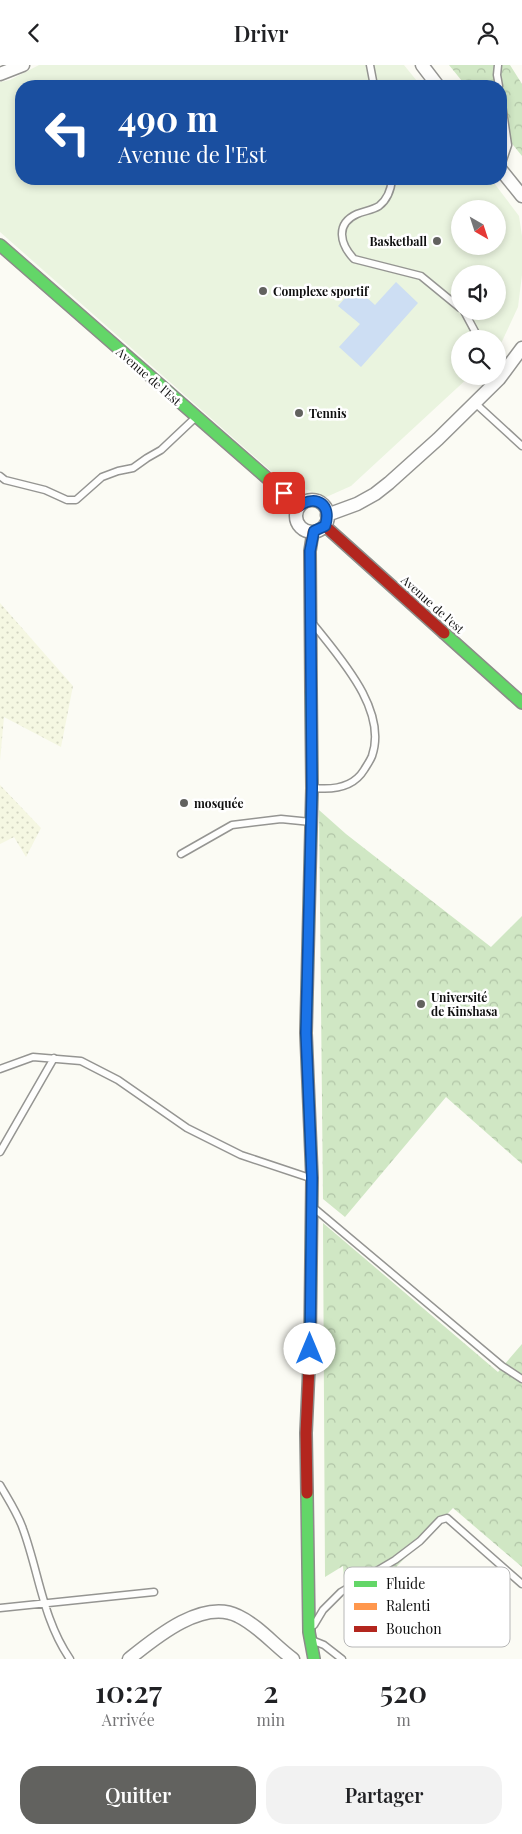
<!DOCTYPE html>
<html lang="fr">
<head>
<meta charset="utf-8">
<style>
  :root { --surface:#fff; --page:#f2f2f2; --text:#202124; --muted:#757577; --accent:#62625f }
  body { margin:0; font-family:"Playfair Display",serif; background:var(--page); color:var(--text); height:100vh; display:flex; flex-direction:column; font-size:19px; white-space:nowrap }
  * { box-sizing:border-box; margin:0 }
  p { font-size:16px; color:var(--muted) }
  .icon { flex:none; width:28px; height:28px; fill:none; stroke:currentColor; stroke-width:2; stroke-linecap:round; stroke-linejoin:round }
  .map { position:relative; height:1594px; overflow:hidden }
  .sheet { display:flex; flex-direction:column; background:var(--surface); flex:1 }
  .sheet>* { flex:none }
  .hud { position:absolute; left:15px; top:15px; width:492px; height:105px; border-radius:20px; box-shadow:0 2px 8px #0003; background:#1a4fa0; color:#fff; overflow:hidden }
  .needle { width:32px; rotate:141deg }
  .tools { position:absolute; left:451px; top:135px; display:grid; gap:10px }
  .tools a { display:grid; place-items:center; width:55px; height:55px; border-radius:50%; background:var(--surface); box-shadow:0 2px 8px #0003; font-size:25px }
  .pin { position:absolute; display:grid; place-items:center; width:42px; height:42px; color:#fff; margin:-21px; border-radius:10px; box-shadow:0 2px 8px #0006 }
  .me { position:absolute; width:55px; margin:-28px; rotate:0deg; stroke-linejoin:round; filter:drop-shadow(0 0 4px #0008) }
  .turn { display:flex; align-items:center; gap:18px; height:105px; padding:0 20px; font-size:22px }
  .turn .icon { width:65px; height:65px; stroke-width:2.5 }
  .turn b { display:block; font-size:35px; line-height:42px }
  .eta { display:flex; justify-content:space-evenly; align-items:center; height:85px; text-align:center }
  .eta b { font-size:30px; font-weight:600; line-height:35px }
  .button { display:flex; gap:10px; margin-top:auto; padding:10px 20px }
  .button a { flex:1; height:58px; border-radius:20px; background:var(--accent); color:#fff; font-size:20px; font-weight:600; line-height:58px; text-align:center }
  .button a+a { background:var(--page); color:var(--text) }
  header { display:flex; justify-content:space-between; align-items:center; height:65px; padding:0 20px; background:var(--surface); font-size:22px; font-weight:600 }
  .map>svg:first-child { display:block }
  .farmland { fill:url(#farmland-dots) }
  .forest { fill:url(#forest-crowns) }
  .pitch { fill:#eaf4df; fill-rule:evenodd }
  .water { fill:#cddef3 }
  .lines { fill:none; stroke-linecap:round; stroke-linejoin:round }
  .lane-casing { stroke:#959592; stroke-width:9 }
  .street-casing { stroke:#959592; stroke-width:15 }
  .fast-casing { stroke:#8c8c89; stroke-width:14 }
  .slow-casing { stroke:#8c8c89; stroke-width:14 }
  .jam-casing { stroke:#8c8c89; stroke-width:14 }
  .lane { stroke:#fefefd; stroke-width:6 }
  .street { stroke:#fefefd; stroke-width:12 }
  .fast { stroke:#63d668; stroke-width:11 }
  .slow { stroke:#ff974d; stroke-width:11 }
  .jam { stroke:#b3261e; stroke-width:11 }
  .route-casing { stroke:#114b97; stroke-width:12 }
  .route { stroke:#1a73e8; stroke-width:9 }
  .poi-dot { fill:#62625f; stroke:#fff; stroke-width:2 }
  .labels { text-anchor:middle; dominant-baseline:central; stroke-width:5; stroke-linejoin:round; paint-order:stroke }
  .poi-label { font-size:12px; font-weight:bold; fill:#0f0f0f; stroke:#fff; text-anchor:start }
  .street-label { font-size:12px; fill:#0f0f0f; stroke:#fff }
  .key { fill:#fff; stroke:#b7b7b7; stroke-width:1 }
  .key-label { font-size:14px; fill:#0f0f0f }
</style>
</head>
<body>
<header><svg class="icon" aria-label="back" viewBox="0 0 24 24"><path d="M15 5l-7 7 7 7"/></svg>Drivr<svg class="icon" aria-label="person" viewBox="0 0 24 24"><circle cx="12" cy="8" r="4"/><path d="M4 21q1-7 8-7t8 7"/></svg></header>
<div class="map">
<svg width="522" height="1594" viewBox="0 0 522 1594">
  <defs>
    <pattern id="farmland-dots" width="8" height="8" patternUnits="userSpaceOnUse" patternTransform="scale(1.25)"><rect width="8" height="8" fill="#f5f7e2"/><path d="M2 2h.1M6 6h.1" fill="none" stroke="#d1d3c1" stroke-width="1.8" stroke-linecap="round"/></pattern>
    <pattern id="forest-crowns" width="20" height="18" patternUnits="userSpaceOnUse" patternTransform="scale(1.25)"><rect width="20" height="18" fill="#d0e7c4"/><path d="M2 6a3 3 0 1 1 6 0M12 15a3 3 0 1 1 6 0" fill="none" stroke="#b1c5a7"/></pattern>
  </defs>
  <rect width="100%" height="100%" fill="#fbfbf4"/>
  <!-- farmland -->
  <path class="farmland" d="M0,538L73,621L61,682L4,652L0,696Z
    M0,720L41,763L26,792L14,772L0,779Z"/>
  <!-- forest -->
  <path class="forest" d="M449,0H510L522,19V91L501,65V21H466Z
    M319,745L346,769L491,882L522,851V1099L446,1032L345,1152L323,1134Z
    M323,1158L498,1307L522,1279V1502L453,1443L347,1553L343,1501L325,1512Z"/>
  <!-- pitch -->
  <path class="pitch" d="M39,0H404L421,21H21V114H491L519,151L522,171V210L518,242L498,285V274H460V311H470L351,421L324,433L308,425L289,422L0,167V17L10,15ZM460,144H498V181H460ZM460,209H498V246H460Z"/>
  <!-- water -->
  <path class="water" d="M396,217L418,238L361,302L339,282L360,259L338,241L355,222L375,240Z"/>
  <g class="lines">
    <defs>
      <path id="lane" d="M370,0L374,21
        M498,0L497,10L499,21
        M501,33L508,80L501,101
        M392,114C391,125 388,134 379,141C373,145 364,146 357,149C335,159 340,179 354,194L421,211L460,243
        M464,246L479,274
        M475,338L522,381
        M0,411L5,415L45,425L67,435H76L102,412L118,406L133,403L147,393L161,385L196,352
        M314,723C333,725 353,723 364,705C367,700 370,696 372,691C388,645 340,593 314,560
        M181,789L232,760L281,754L311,757
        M0,1004L33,992L81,996L118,1015L187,1063L241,1090L310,1113
        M0,1087L54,993
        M314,1143L502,1301L522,1314
        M0,1420C8,1434 18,1449 23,1464C39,1508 43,1555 70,1594
        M0,1543L154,1527
        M314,1560L323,1545L341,1527L395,1495L420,1476L440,1455L447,1453L522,1519
        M314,1576L324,1580L342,1594"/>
      <path id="street" d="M422,0L438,21
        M0,9L23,0
        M501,105L522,131
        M296 451a16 16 0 1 1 32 0a16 16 0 1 1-32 0Z
        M327,450L357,439L375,429L389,418L438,374L499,314L522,283
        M129,1594C155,1573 203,1533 238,1551C259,1561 275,1581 293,1594"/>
      <path id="fast" d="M0,180L299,441
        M444,568L522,638
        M310,1280L312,1113L306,968L312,723L311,625
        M307,1428L309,1567L314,1594"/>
      <path id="slow" d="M311,625L310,486L313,467"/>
      <path id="jam" d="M325,461L444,568
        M307,1428L306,1368L310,1280"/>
    </defs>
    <!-- lane casing -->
    <use href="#lane" class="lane-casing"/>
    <!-- street casing -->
    <use href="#street" class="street-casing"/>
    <!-- fast casing -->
    <use href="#fast" class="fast-casing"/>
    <!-- slow casing -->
    <use href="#slow" class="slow-casing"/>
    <!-- jam casing -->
    <use href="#jam" class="jam-casing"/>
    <!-- lane -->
    <use href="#lane" class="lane"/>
    <!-- street -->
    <use href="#street" class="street"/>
    <!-- fast -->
    <use href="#fast" class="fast"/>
    <!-- slow -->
    <use href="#slow" class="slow"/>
    <!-- jam -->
    <use href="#jam" class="jam"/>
  </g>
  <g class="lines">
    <defs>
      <path id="route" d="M284,428L299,441C317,429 332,440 325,461L314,466L310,486L312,723L306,968L312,1113L310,1284"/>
    </defs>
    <!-- route casing -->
    <use href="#route" class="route-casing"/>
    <!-- route -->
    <use href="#route" class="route"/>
  </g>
  <!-- markers -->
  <g class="poi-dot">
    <circle cx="437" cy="176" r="5"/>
    <circle cx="263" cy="226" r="5"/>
    <circle cx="299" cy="348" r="5"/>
    <circle cx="184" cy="738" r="5"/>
    <circle cx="421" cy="939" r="5"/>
  </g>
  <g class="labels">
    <!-- poi labels -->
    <g class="poi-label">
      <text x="427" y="176" text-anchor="end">Basketball</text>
      <text x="273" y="226">Complexe sportif</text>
      <text x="309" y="348">Tennis</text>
      <text x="194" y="738">mosquée</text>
      <text x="431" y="932">Université<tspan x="431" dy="14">de Kinshasa</tspan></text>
    </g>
    <!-- street labels -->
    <g class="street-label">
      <text transform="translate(149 311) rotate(41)">Avenue de l'Est</text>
      <text transform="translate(433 539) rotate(42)">Avenue de l'est</text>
    </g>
  </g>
  <!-- legend -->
  <rect x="344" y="1502" width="166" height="80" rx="8" class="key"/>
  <rect x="354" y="1516" width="23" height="6" fill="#63d668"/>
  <rect x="354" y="1538" width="23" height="7" fill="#ff974d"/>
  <rect x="354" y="1561" width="23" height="6" fill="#b3261e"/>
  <g class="key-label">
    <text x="386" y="1524">Fluide</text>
    <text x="386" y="1546">Ralenti</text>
    <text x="386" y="1569">Bouchon</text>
  </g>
</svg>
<div class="tools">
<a><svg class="needle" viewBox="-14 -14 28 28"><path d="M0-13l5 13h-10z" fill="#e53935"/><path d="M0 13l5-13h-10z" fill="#757577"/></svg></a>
<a><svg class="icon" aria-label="sound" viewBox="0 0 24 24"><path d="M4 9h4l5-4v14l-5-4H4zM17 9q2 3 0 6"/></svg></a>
<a><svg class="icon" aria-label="search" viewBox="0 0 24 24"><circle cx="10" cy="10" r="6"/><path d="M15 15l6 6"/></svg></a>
</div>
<div class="pin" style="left:284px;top:428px;background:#d93025"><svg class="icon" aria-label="arrive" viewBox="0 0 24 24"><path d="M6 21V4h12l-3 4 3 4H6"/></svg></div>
<svg class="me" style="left:310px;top:1284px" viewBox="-20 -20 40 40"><circle r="19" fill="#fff"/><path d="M0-13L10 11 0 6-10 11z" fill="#1a73e8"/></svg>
<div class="hud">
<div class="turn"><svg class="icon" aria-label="left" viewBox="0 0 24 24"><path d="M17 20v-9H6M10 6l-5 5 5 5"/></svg><div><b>490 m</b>Avenue de l'Est</div></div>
</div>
</div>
<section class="sheet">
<div class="eta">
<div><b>10:27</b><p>Arrivée</p></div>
<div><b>2</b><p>min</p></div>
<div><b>520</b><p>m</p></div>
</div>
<div class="button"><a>Quitter</a><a>Partager</a></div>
</section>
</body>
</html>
